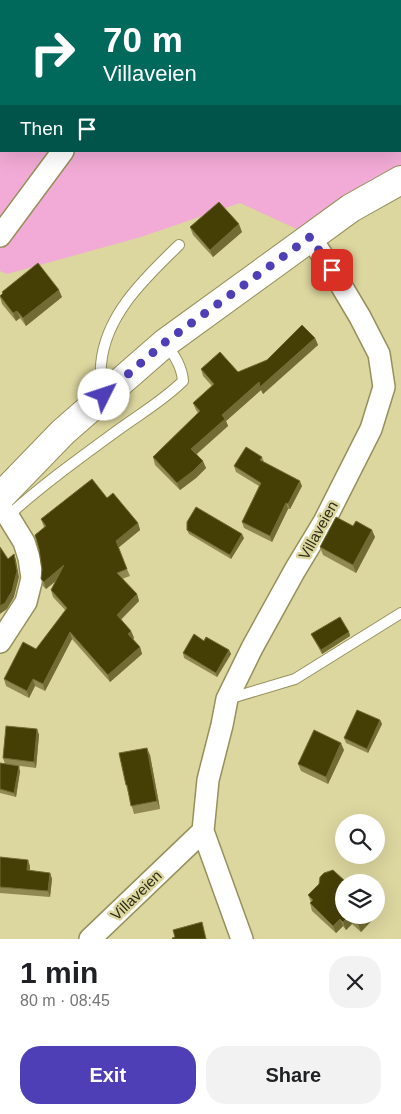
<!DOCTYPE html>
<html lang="en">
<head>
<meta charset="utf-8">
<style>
  :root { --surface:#fff; --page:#f2f2f2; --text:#202124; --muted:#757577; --accent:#4e3fb6 }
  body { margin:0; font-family:Arial,sans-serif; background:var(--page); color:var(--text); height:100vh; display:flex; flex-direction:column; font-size:19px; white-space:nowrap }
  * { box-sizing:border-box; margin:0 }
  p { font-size:16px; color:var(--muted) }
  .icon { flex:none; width:28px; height:28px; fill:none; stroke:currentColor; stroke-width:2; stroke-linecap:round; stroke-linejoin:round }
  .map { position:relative; height:939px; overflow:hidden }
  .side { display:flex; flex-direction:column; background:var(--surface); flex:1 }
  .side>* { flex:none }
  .hud { position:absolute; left:0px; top:0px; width:401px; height:152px; box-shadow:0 5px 20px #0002; background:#00695c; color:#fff; overflow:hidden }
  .buttons { position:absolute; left:335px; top:814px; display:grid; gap:10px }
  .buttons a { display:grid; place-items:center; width:50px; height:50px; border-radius:50%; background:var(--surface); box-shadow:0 5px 20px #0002; font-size:25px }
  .pin { position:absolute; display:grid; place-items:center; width:42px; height:42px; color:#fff; margin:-21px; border-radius:10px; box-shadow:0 2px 8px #0006 }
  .me { position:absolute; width:55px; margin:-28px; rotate:49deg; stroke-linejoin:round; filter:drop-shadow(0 0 4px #0008) }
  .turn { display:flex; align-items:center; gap:18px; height:105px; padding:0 20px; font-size:22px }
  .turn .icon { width:65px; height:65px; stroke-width:2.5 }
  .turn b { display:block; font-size:35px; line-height:42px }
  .then { display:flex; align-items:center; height:48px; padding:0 20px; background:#0003; gap:10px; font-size:19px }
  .round { display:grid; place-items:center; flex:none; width:52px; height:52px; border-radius:20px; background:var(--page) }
  .headline { display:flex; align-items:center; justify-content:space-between; height:85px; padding:0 20px }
  h1 { font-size:30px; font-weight:700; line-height:38px }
  .cta { display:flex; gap:10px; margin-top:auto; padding:10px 20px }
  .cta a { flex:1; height:58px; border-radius:20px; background:var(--accent); color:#fff; font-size:20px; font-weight:700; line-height:58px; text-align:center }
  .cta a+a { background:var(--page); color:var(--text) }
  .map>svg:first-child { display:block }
  .green { fill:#f2abd6 }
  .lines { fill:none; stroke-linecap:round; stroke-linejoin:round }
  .lane-casing { stroke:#96905b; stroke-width:12 }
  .street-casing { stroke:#96905b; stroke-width:24 }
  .secondary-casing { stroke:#96905b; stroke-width:30 }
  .lane { stroke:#fff; stroke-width:10 }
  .street { stroke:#fff; stroke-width:21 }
  .secondary { stroke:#fff; stroke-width:28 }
  .wall { fill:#908a52 }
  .shaded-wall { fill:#726c34 }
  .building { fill:#453f06; stroke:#726c34 }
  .route { stroke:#4e3fb6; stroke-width:9; stroke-dasharray:0 16.2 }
  .labels { text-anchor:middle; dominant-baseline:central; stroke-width:5; stroke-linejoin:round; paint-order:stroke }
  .street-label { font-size:15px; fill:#2d2b15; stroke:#dcd69f }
</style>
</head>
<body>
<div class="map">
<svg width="401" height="939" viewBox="0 0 401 939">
  <rect width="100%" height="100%" fill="#dcd69f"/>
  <!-- green -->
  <path class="green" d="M58,0H401V178L310,235L240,203L141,237L7,274L0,271V126L1,124V151H400V1H57Z"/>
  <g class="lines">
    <defs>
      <path id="lane" d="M104,391C103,383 100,374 101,365C105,315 145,278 179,245
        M8,516C42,485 81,457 118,430C140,414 164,400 183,381C182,366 174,354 165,343
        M228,699L295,679L401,613"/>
      <path id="street" d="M83,1V0
        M0,236L63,151
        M0,508L8,516L24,542L29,558L32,578L26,602L0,642
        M90,939L203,831
        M242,939L203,831L208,780L222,725L227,699L252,648L295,570L324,522L371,429L384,387L379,354L360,317L332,270L310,237"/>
      <path id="secondary" d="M0,497L63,432L165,343L351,208L401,180"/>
    </defs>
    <!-- lane casing -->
    <use href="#lane" class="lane-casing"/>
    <!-- street casing -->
    <use href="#street" class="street-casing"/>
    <!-- secondary casing -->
    <use href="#secondary" class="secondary-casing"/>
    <!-- lane -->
    <use href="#lane" class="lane"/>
    <!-- street -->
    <use href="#street" class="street"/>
    <!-- secondary -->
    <use href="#secondary" class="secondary"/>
  </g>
  <!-- wall -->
  <path class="wall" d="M1,25V62H0V26Z
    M190,227L242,232L213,257L193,235Z
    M2,292L62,297L26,326L20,318L16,321L2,304L0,297L3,294Z
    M315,338L318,345L263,394L261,390L226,421L228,426L197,454L206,468L196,478L180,490L155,465L153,457L198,413L196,410L193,403L212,386L203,376L201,369L238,372L267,360Z
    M262,457L264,462L302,486L290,509H288L272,542L244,528L242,522L259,486L236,472L234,466Z
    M107,498L138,523L140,530L118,548L130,576L122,579L137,594L139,601L121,620L131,631L134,638L133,639L140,647L142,654L110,682L72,639L45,691L35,686L29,698L6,686L4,679L36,649L66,611L53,597L51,590L56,581L46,589L43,586L41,579L42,569L44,527L41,519Z
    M187,530L244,538L231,559L189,534Z
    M375,537L356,573L323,555L320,547Z
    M349,632L350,636L322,654L313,638L311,634Z
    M204,641L229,650L231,654L217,677L184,658L183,653Z
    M380,720L382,724L368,753L346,743L344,738Z
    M37,729L39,735L36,768L5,764L3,758Z
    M344,750L328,784L301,771L298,764Z
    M150,755L160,809L134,814L126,785Z
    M0,763L20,771L16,797L0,793Z
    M0,857L30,866V871L50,873L52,879L50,897L0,893Z
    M308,895L344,915H375L376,916L361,932L352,924L346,930L343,926L336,933L312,911L310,903L311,902Z"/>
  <!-- shaded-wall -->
  <path class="shaded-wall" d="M239,224L242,232L213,257L210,250Z
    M59,290L62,297L26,326L23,318Z
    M17,311L20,318L16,321L13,313Z
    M315,338L318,345L263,394L260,387Z
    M259,382L261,390L226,421L228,426L194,456L191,449L222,415Z
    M203,461L206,468L196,478L180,490L177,483Z
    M300,481L302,486L290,509L288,504Z
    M286,503L288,509L272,542L270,536Z
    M138,523L140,530L118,548L116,541Z
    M372,530L375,537L356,573L353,565Z
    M242,534L244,538L231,559L230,555Z
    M14,554L16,560L19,577L14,597L7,609L0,614V606Z
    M64,565L66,572L46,589L44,582Z
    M137,594L139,601L119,621L117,615Z
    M131,631L134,638L131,641L128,634Z
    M70,632L72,639L45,691L43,684Z
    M349,632L350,636L322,654L321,650Z
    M140,647L142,654L110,682L108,675Z
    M229,650L231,654L217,677L216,673Z
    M33,679L35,686L29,698L27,691Z
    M380,720L382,724L368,753L367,749Z
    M37,729L39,735L36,768L34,762Z
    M341,743L344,750L328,784L326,777Z
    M147,748L150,755L160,809L157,801Z
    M19,766L20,771L16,797L14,793Z
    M28,860L30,866V877L27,870Z
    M50,873L52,879L50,897L48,891Z
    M367,915H375L376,916L361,932L358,924Z
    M349,916L352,924L346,930L343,922Z
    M340,919L343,926L336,933L333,926Z"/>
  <!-- building -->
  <path class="building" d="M1,25V53L0,54V26Z
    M219,202L239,224L210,250L190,227Z
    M38,263L59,290L23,318L17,311L13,313L0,296L3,293L2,292Z
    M302,325L315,338L260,387L259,382L222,415L225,419L191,449L203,461L193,471L177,483L153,457L200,411L193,403L214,384L201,369L220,352L238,372L267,360Z
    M246,447L262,457L260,460L300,481L288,504L286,503L270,536L242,522L261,483L234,466Z
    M92,479L107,498L113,493L138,523L116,541L127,569L117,573L137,594L117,615L131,631L128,634L140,647L108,675L70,632L43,684L33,679L27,691L4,679L23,642L36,649L67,608L51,590L64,565L44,582L41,579L42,569L39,549L35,535L46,526L41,519Z
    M196,507L242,534L230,555L187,530V522Z
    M336,517L353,526L356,521L372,530L353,565L320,547Z
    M0,547L8,559L14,554L17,571L12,591L5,603L0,606Z
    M340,617L349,632L321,650L311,634Z
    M194,634L204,641L206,637L229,650L216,673L183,653Z
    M357,710L380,720L367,749L344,738Z
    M6,726L37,729L34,762L3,758Z
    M314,730L341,743L326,777L298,764Z
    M147,748L157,801L131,806L127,785H126L119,753Z
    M0,763L19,766L14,793L0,789Z
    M0,857L28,860L27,870L50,873L48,891L0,887Z
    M333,870L346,882H344V915H367L358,924L349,916L343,922L340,919L333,926L310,903L313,900L308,895L319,884L320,877L324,873Z
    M202,922L206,939H173L172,938L175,937L173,930Z"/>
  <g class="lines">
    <!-- route -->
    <path class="route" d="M104,395L164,343L310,237L332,270"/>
  </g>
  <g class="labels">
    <!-- street labels -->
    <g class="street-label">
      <text transform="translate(318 530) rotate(-61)">Villaveien</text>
      <text transform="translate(136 895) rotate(-44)">Villaveien</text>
    </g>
  </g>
</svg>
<div class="buttons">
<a><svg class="icon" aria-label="search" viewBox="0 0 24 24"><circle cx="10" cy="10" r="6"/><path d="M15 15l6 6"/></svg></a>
<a><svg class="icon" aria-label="layers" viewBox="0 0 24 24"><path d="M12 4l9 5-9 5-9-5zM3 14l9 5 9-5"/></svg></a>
</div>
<div class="pin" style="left:332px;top:270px;background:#d93025"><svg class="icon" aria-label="arrive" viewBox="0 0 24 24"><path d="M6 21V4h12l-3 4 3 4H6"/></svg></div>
<svg class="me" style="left:104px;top:395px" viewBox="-20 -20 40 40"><circle r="19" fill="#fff"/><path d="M0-13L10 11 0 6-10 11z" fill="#4e3fb6"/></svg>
<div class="hud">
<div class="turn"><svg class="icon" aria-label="right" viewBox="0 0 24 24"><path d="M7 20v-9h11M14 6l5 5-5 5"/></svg><div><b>70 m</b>Villaveien</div></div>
<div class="then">Then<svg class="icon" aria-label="arrive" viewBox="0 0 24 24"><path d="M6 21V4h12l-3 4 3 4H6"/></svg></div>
</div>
</div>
<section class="side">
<div class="headline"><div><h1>1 min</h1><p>80 m · 08:45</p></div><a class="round"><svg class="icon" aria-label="close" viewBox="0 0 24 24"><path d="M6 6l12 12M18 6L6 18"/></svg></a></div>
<div class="cta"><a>Exit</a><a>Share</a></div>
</section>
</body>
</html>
